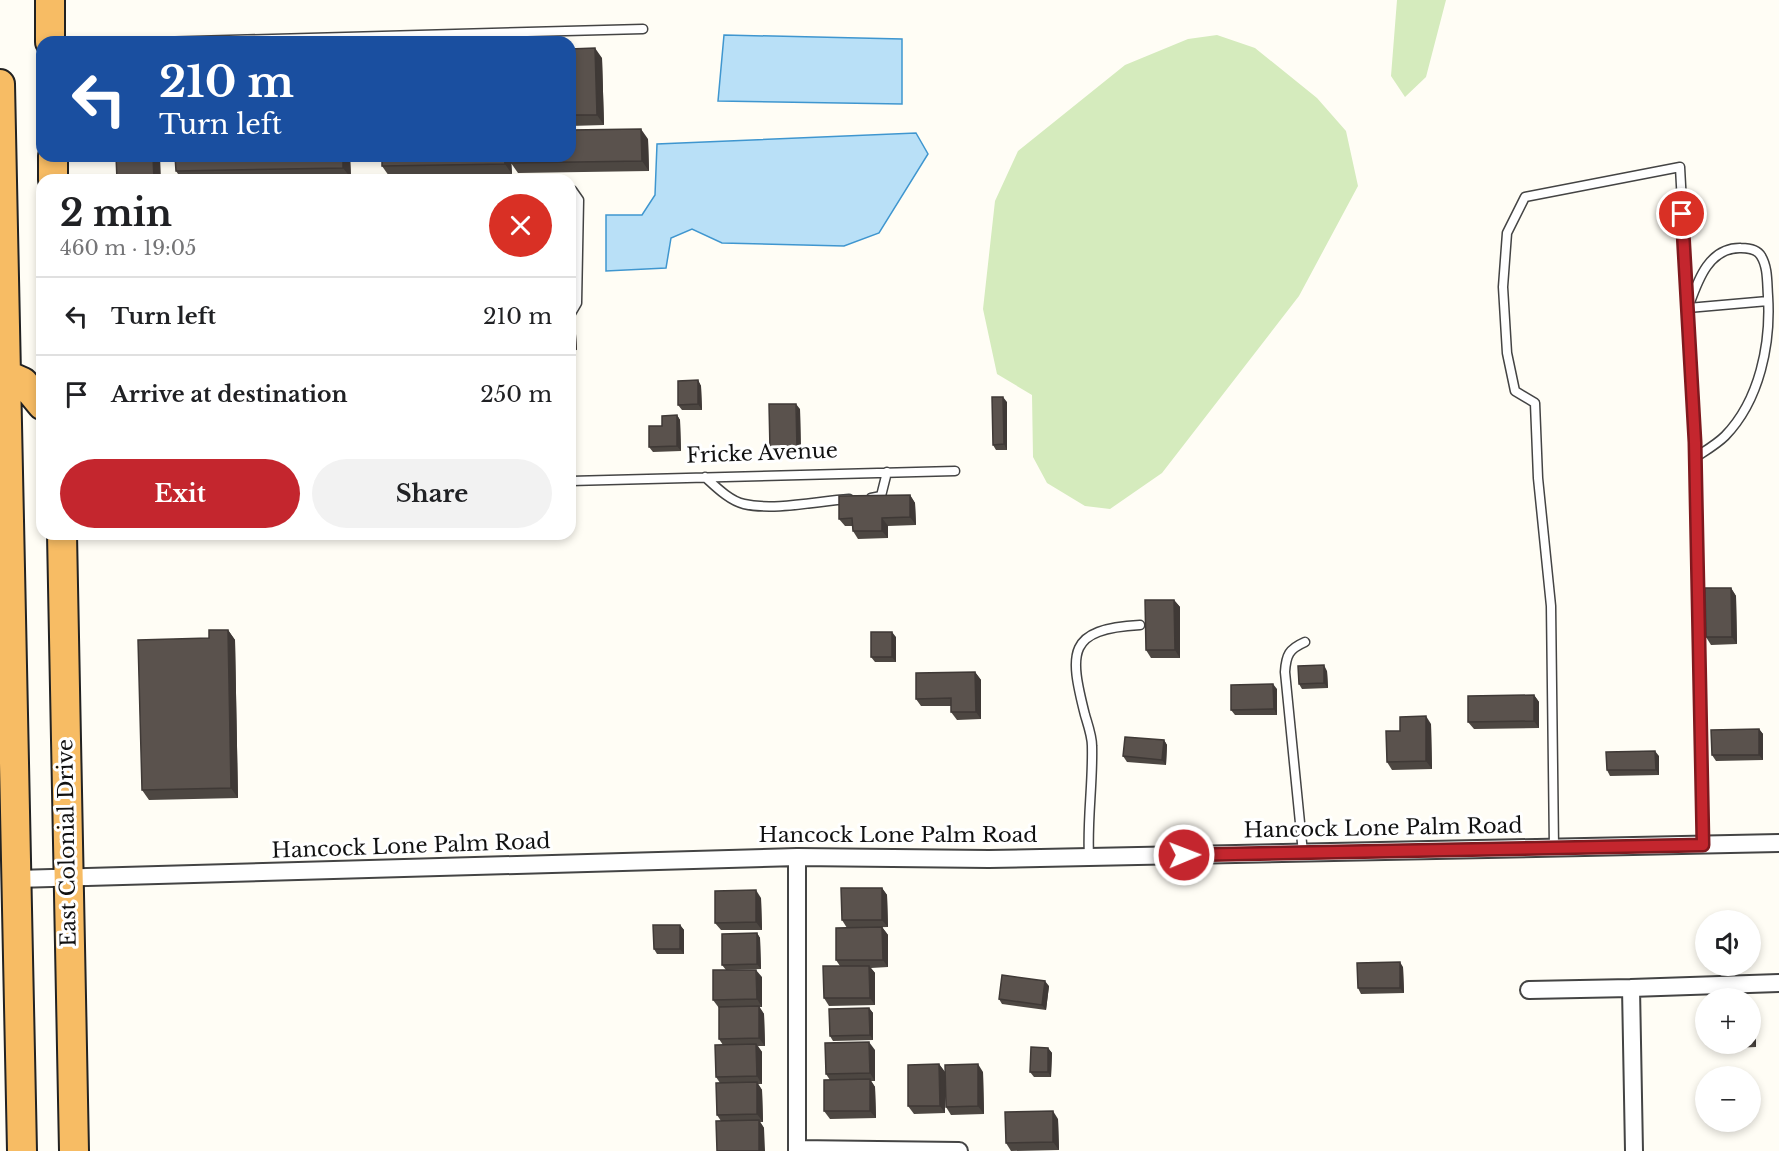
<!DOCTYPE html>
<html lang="en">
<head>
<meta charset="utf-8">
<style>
  :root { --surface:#fff; --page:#f2f2f2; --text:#202124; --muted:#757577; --line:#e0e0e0; --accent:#c4262e }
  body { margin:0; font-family:"Libre Baskerville",serif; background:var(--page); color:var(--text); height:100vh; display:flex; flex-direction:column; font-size:22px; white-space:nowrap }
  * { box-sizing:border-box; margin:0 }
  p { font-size:20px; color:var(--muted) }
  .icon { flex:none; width:33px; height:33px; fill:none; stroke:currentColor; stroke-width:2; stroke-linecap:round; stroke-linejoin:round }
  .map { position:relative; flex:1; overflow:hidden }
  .sheet { position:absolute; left:36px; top:174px; width:540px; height:366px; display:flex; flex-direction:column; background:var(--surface); border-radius:18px; box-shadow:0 3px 9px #0003 }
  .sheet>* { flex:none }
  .banner { position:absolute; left:36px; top:36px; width:540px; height:126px; border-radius:18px; box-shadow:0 3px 9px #0003; background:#1a4fa0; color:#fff; overflow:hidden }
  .tools { position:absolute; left:1695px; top:910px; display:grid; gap:12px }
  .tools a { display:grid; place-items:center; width:66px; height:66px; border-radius:50%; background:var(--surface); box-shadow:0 3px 9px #0003; font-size:30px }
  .pin { position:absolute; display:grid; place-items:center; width:51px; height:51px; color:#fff; margin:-26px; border:3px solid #fff; border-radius:50%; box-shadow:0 2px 6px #0007 }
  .me { position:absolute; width:66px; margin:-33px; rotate:89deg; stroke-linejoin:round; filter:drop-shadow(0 0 4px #0008) }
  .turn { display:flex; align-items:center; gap:21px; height:126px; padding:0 24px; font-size:27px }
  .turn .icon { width:78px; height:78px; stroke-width:2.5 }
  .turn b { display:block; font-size:42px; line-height:51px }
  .round { display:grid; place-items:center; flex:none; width:63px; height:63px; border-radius:32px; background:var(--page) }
  .overview { display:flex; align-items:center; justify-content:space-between; height:102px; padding:0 24px }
  h1 { font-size:36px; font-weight:700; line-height:45px }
  .primary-button { display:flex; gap:12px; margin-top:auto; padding:12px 24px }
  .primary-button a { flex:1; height:69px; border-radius:36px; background:var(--accent); color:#fff; font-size:24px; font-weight:700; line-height:69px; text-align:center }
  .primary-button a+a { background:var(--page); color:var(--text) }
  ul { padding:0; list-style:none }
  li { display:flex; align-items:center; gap:18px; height:78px; padding:0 24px; border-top:2px solid var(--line) }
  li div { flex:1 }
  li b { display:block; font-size:22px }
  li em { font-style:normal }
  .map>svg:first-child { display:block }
  .green { fill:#d5ebbd }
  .water { fill:#b9e0f7; stroke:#3f96cf; stroke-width:1.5 }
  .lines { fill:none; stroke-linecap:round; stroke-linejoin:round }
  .service-casing { stroke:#444; stroke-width:11 }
  .minor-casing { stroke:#444; stroke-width:20 }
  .trunk-casing { stroke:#222; stroke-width:32 }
  .service { stroke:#fff; stroke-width:8 }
  .minor { stroke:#fff; stroke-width:16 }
  .trunk { stroke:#f7bc64; stroke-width:28 }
  .wall { fill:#4d4742 }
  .shaded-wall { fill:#3f3936 }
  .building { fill:#5a524d; stroke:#3f3936; stroke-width:1.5 }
  .route-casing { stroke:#7f191e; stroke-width:15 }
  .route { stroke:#c4262e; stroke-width:10 }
  .labels { text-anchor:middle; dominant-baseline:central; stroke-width:6; stroke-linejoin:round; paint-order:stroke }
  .street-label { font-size:21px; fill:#111; stroke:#fff }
</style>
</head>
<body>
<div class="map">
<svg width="1779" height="1151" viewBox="0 0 1779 1151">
  <rect width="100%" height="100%" fill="#fffdf5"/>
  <!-- green -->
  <path class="green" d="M1397,0H1446L1426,77L1405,97L1391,76Z
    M1217,35L1255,48L1317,98L1346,131L1358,186L1299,296L1162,473L1110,509L1085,506L1047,483L1033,457L1032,395L997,374L983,309L995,201L1018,151L1125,65L1188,39Z"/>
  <!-- water -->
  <path class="water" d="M724,35L902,39V104L718,101Z
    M916,133L928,154L879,233L844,246L722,243L692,229L671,238L666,268L606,271V215H642L655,195L657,144Z"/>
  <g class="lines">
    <defs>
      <path id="service" d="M157,42L643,29
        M570,190H572L579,200L577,303L570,315
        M1696,457C1705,451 1717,444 1725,436C1760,400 1771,343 1768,296C1767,283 1768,267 1761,256C1757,249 1749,248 1741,248C1708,247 1697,283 1688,308L1768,301
        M705,477C716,487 730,501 744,504C774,511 818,501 849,499
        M570,481L955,471
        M871,498L881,496L887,472
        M1554,848L1551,606L1538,478L1535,403L1515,391L1507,353L1503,287L1507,233L1525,197L1680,167L1695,442L1703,845
        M1303,853L1285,672C1286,655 1289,649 1305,642
        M1089,857C1087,820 1093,783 1092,746C1092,736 1088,725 1085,715C1069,652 1067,629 1140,625"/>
      <path id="minor" d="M797,857V1151
        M16,879L797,857L989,859L1779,843
        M1529,990L1631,988
        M797,1149L959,1151
        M1634,1151L1631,988L1779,983"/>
      <path id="trunk" d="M50,0V42
        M0,84L22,1151
        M53,156V180
        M5,374L23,382L42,405
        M62,534L74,1151"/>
    </defs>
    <!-- service casing -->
    <use href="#service" class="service-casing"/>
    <!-- minor casing -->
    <use href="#minor" class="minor-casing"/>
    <!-- trunk casing -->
    <use href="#trunk" class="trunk-casing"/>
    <!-- service -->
    <use href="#service" class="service"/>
    <!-- minor -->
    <use href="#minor" class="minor"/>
    <!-- trunk -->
    <use href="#trunk" class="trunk"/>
  </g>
  <!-- wall -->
  <path class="wall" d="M570,49L602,58L604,125L570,126Z
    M648,139L649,171L518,173L511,163L512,174L389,176L382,166Z
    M350,156L351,178L182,180L176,171Z
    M570,326L576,334L577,350L570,351Z
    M698,380L701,386L702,410H682L678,405Z
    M1007,402V450H996L993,445Z
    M800,409L801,454L773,455L770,450Z
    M677,415L680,420L681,451L653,452L649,447L662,426Z
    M910,495L915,503L916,525L888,526V538L858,539L853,531V526H845L839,519Z
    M1731,588L1736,596L1737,644L1711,645L1706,637Z
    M1174,600L1180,607V658H1151L1146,650Z
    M228,630L235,640L238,798L149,800L142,790L209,638Z
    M896,637V662H875L871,657Z
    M1327,671L1328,688L1302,689L1299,684Z
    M975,672L981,680V719L957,720L951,712V706H921L916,699Z
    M1277,689V715H1235L1231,710Z
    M1534,695L1539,702V728L1474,729L1468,722Z
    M1431,724L1432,769L1392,770L1387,762L1400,731Z
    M1759,729L1763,734V760L1716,761L1712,755Z
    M1164,740L1167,745L1166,765L1127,762L1123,756Z
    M1659,756V775L1610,776L1607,770Z
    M882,888L887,895L888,927L847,928L842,920Z
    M761,898L762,930H721L715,923Z
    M680,925L684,930V954H657L654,949Z
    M882,927L888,935V967L871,968L875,973V1005L829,1006L824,998L840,966L836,960Z
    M757,933L760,938L761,969L726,970L722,965Z
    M1403,967L1404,993L1361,994L1358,988Z
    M762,977V1007H759L764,1014L765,1046H758L762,1052V1084H758L762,1090L763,1122H760L764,1128L721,1121L717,1115L720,1083L716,1077L723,1045L719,1039V1008L713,1000Z
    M1049,986L1046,1010L1002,1004L999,999Z
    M869,1008L873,1013V1040L833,1041L830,1036Z
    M1750,1014H1752L1756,1019V1047L1732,1048L1729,1044H1750Z
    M1048,1048L1052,1053L1051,1077H1034L1030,1072Z
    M875,1050V1081H871L875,1087L876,1118L830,1119L824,1111L830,1080L826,1074Z
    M939,1064L945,1072V1113L914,1114L908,1106Z
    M983,1072L984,1114L951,1115L946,1107Z
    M1058,1119L1059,1150L1011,1151L1006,1143Z"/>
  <!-- shaded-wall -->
  <path class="shaded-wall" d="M595,48L602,58L604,125L597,115Z
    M641,129L648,139L649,171L642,161Z
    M153,156H160L161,180H154Z
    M343,156H350L351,178L343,168Z
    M504,156H511L512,174L505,164Z
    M571,326L576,334L577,350L571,343Z
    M698,380L701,386L702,410L698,404Z
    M1003,397L1007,402V450L1004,444Z
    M796,404L800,409L801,454L797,449Z
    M677,415L680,420L681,451L677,446Z
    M910,495L915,503L916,525L910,517Z
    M882,518L888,526V538L882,531Z
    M1731,588L1736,596L1737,644L1732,637Z
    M1174,600L1180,607V658L1175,650Z
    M228,630L235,640L238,798L231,788Z
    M892,632L896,637V662L892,657Z
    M1324,665L1327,671L1328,688L1324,683Z
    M975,672L981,680V719L976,712Z
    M1273,684L1277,689V715L1274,709Z
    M1534,695L1539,702V728L1534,721Z
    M1426,716L1431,724L1432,769L1426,761Z
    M1759,729L1763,734V760L1759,755Z
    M1164,740L1167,745L1166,765L1162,760Z
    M1655,751L1659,756V775L1656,770Z
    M882,888L887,895L888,927L882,920Z
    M756,890L761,898L762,930L756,922Z
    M680,925L684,930V954L680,949Z
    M882,927L888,935V967L883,960Z
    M757,933L760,938L761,969L757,964Z
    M1400,962L1403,967L1404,993L1400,988Z
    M869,966L875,973V1005L870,998Z
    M756,970L762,977V1007L757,999Z
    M1045,981L1049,986L1046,1010L1042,1005Z
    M759,1006L764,1014L765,1046L759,1038Z
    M869,1008L873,1013V1040L870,1035Z
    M1752,1014L1756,1019V1047L1753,1042Z
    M869,1042L875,1050V1081L870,1073Z
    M756,1044L762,1052V1084L757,1076Z
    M1048,1048L1052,1053L1051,1077L1048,1072Z
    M939,1064L945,1072V1113L940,1106Z
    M978,1064L983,1072L984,1114L978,1106Z
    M870,1079L875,1087L876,1118L870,1111Z
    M757,1082L762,1090L763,1122L757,1114Z
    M1053,1111L1058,1119L1059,1150L1053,1142Z
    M759,1120L764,1128L765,1151H759Z"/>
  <!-- building -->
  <path class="building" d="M595,48L597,115H570V49Z
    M641,129L642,161L511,163V156H570V130Z
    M116,156H153L154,180H117Z
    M175,156H343V168L176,171Z
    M382,156H504L505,164L382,166Z
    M570,326H571V343H570Z
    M698,380V404L678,405V381Z
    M992,397H1003L1004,444L993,445Z
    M769,404H796L797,449L770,450Z
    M677,415V446L649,447V426H662V416Z
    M910,495V517L882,518V531H853L852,518L839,519V496Z
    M1705,588H1731L1732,637H1706Z
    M1145,600H1174L1175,650H1146Z
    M209,630H228L231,788L142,790L138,640L209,638Z
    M871,632H892V657H871Z
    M1324,665V683L1299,684L1298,666Z
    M975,672L976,712H951V698L916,699V673Z
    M1273,684L1274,709L1231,710V685Z
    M1534,695V721L1468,722V696Z
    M1426,716V761L1387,762L1386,731H1400V717Z
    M1759,729V755H1712L1711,730Z
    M1125,737L1164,740L1162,760L1123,756Z
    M1655,751L1656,770H1607L1606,752Z
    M841,888H882V920H842Z
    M756,890V922L715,923V891Z
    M653,925H680V949H654Z
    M882,927L883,960H836V928Z
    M757,933V964L722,965V934Z
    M1400,962V988H1358L1357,963Z
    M823,966H869L870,998H824Z
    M713,970H756L757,999L713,1000Z
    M1002,975L1045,981L1042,1005L999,999Z
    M759,1006V1038L719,1039V1007Z
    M869,1008L870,1035L830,1036L829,1009Z
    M1750,1014H1752L1753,1042H1750Z
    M869,1042L870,1073L826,1074L825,1043Z
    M756,1044L757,1076L716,1077L715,1045Z
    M1031,1047L1048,1048V1072H1030Z
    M939,1064L940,1106H908V1065Z
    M978,1064V1106L946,1107L945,1065Z
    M870,1079V1111H824V1080Z
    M757,1082V1114L717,1115L716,1083Z
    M1053,1111V1142L1006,1143L1005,1112Z
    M759,1120V1151H717L716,1121Z"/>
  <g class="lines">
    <defs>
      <path id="route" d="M1184,855L1703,845L1695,442L1682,214"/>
    </defs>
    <!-- route casing -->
    <use href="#route" class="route-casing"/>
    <!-- route -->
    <use href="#route" class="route"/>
  </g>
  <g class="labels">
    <!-- street labels -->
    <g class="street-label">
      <text transform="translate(762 453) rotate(-2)">Fricke Avenue</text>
      <text transform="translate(1383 828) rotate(-1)">Hancock Lone Palm Road</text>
      <text x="898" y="835">Hancock Lone Palm Road</text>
      <text transform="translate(67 843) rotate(-91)">East Colonial Drive</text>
      <text transform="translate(411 846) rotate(-2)">Hancock Lone Palm Road</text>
    </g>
  </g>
</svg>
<div class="tools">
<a><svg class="icon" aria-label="sound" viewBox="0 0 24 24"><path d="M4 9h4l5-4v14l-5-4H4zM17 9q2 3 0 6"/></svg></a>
<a>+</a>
<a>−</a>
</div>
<div class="pin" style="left:1682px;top:214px;background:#d93025"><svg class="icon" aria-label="arrive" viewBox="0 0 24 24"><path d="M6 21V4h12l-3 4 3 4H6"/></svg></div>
<svg class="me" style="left:1184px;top:855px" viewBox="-20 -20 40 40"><circle r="17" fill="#c4262e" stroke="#fff" stroke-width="3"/><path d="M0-11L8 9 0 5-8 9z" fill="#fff"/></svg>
<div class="banner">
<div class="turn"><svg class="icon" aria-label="left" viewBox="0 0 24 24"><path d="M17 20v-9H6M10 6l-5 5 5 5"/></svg><div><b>210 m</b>Turn left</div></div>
</div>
<section class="sheet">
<div class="overview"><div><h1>2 min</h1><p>460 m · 19:05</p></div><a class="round" style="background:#d93025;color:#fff"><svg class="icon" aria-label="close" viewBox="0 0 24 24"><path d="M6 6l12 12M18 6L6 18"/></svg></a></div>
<ul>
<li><svg class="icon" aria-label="left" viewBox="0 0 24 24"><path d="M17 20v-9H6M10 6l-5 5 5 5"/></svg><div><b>Turn left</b></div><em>210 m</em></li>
<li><svg class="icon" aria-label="arrive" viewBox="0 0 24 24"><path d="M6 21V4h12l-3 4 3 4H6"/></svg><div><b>Arrive at destination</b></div><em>250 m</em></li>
</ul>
<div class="primary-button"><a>Exit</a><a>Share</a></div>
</section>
</div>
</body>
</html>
